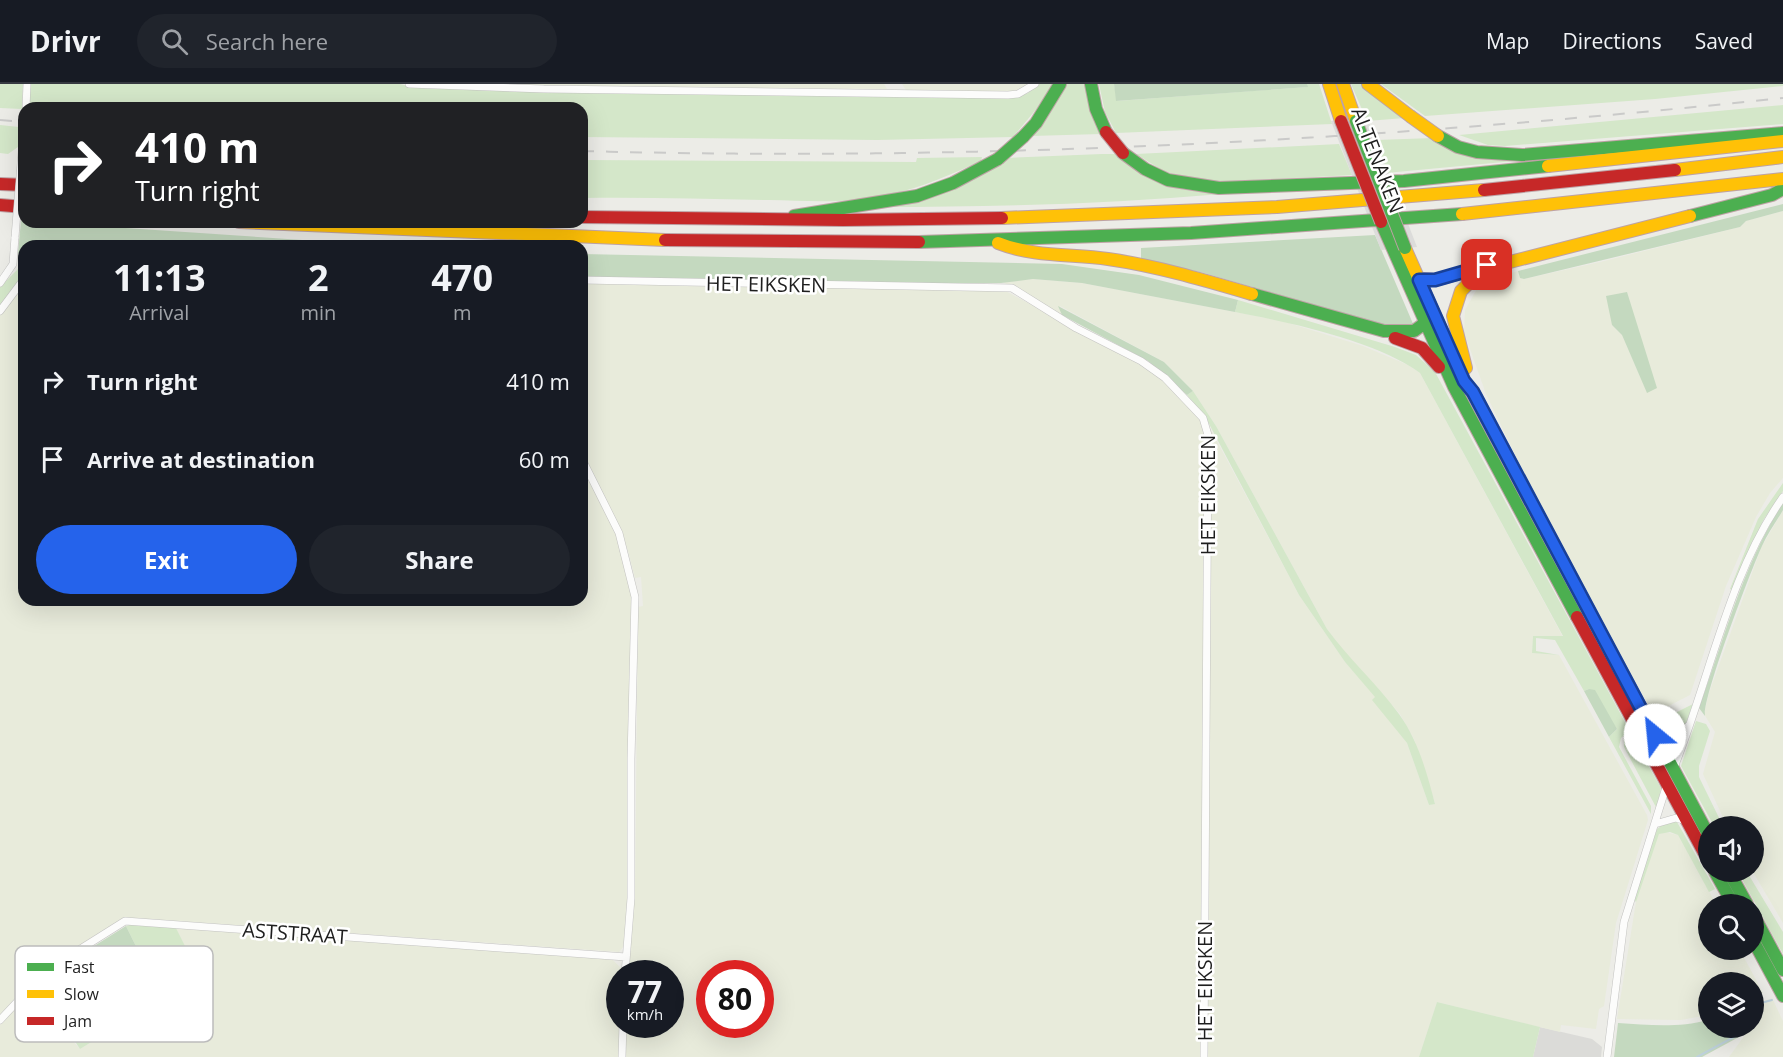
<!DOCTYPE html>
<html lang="en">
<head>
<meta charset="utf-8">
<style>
  :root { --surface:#171b24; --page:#20242c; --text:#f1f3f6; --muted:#9ea1a6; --line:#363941; --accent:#2563eb }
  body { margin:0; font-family:"Open Sans",sans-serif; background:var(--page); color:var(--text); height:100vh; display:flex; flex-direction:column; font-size:22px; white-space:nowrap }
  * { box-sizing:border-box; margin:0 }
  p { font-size:20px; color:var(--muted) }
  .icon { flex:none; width:33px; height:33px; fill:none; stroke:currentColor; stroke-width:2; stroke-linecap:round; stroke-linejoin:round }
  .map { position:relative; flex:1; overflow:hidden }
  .side { position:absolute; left:18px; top:156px; width:570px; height:366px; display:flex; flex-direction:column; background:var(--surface); border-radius:18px; box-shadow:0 6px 24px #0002 }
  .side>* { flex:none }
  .guide { position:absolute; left:18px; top:18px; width:570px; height:126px; border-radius:18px; box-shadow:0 6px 24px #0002; background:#202124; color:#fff; overflow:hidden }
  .fabs { position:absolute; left:1698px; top:732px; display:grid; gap:12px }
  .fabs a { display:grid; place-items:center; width:66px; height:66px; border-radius:50%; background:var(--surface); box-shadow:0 6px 24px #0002; font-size:30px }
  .speed { position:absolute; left:606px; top:876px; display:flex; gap:12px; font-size:30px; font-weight:700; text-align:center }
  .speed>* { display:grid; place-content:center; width:78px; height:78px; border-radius:50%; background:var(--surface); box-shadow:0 6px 24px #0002; line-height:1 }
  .speed small { font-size:15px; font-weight:400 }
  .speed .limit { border:9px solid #d22; background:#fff; color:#111 }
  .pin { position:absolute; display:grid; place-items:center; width:51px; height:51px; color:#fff; margin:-26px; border-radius:12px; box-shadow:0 3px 9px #0006 }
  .me { position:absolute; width:66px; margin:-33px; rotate:332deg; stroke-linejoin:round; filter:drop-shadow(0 0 4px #0008) }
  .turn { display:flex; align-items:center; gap:21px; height:126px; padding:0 18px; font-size:27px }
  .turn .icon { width:78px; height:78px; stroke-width:2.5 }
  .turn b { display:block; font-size:42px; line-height:51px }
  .eta { display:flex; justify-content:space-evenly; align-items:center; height:102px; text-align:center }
  .eta b { font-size:36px; font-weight:700; line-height:42px }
  .action { display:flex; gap:12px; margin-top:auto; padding:12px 18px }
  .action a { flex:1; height:69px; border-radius:36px; background:var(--accent); color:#fff; font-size:24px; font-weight:700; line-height:69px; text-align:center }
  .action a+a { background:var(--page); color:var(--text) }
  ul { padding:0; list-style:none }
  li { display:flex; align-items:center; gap:18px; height:78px; padding:0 18px }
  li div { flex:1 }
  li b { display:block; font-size:22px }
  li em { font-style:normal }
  header { display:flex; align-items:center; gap:36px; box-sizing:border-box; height:84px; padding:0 30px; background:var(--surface); border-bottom:2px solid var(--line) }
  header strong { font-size:28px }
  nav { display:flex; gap:33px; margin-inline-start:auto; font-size:21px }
  .search { width:420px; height:54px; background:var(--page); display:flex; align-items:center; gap:15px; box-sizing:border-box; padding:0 21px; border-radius:33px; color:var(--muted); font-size:22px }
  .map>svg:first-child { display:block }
  .residential { fill:#dbdbd8 }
  .farmland { fill:#e8ebdb; fill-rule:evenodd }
  .grass { fill:#d4e7c9 }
  .forest { fill:#c4d9bf }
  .pier { fill:#dcdcda }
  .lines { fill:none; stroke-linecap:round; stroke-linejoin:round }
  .stream { stroke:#bed1dc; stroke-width:2 }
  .street-casing { stroke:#c3c3c1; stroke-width:8 }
  .fast-casing { stroke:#bea2a5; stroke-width:14 }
  .slow-casing { stroke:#bea2a5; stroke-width:14 }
  .jam-casing { stroke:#bea2a5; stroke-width:14 }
  .street { stroke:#fcfcfb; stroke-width:7 }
  .fast { stroke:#4caf50; stroke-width:12 }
  .slow { stroke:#ffc107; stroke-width:12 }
  .jam { stroke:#c62828; stroke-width:12 }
  .rail { stroke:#cacac9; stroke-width:2; stroke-dasharray:12 12; stroke-linecap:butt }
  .street-bridge-casing { stroke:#c3c3c1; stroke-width:8; stroke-linecap:butt }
  .fast-bridge-casing { stroke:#bea2a5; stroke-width:14; stroke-linecap:butt }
  .slow-bridge-casing { stroke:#bea2a5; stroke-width:14; stroke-linecap:butt }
  .jam-bridge-casing { stroke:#bea2a5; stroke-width:14; stroke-linecap:butt }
  .street-bridge { stroke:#fcfcfb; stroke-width:7 }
  .fast-bridge { stroke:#4caf50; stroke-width:12 }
  .slow-bridge { stroke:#ffc107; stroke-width:12 }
  .jam-bridge { stroke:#c62828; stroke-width:12 }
  .route-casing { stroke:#184099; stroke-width:15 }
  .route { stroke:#2563eb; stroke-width:10 }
  .labels { text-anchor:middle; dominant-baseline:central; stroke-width:5; stroke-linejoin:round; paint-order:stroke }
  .street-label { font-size:20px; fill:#1e1e1e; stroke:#fff }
  .key { fill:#fff; stroke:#bcbcbc; stroke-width:1.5 }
  .key-label { font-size:16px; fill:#1e1e1e }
</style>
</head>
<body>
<header>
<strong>Drivr</strong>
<div class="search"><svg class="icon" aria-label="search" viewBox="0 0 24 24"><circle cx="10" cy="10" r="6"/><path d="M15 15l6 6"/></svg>Search here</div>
<nav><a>Map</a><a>Directions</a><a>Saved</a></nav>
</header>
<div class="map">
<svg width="1783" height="973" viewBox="0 0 1783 973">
  <rect width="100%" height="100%" fill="#ecece7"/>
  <!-- residential -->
  <path class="residential" d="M1540,943L1592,955L1602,963L1601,973H1533Z"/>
  <!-- farmland -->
  <path class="farmland" d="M471,0H884L887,5L608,3Z
    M902,0H1031L1018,8L906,6Z
    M1783,127V394L1770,409L1756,433L1726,502L1690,611L1653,630L1544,431L1486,310L1464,248L1465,226L1477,205L1489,196L1518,187L1520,194L1524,195L1600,178L1740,143L1746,137ZM1627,208L1647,308L1622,251L1612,241Z
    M1033,195L1082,199L1282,237L1363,262L1408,281L1420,289L1563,553L1533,552L1532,569L1559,571L1647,731L1648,736L1616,839L1604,922L1599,925L1596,945L1561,941L1560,948L1437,918L1419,973H1207L1210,344L1299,511L1345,578L1376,613L1373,616L1407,659L1429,721L1435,719L1414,655L1400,630L1347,572L1327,545L1216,342L1193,307L1164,278L1060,222L1062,231L1003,198Z
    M24,199V516H582V380L615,448L631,505L629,803L625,861L619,868L134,834L47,883L0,933V231Z
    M582,199L723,203L1002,205L1139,279L1170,302L1202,336L1206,349L1201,973H624L625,941L670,940V890L628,889L635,808L638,523L643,522L641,493L635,494L628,467L613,432L582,368ZM710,890H760V940H710Z
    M1783,426V839L1753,788L1754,742H1727L1703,690L1715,648L1704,630L1709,609L1761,464Z
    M1665,748L1678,751L1716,820H1708V866H1740L1763,909L1754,914V898H1708V931L1681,936L1617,935L1636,818L1650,773L1659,750Z
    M175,842L612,875L622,885V889L620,890V973H0V941L38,901L70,954L80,965L199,892Z
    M1772,914L1783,937V973H1729L1750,944H1754V921Z"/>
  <!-- grass -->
  <path class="grass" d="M0,0H23L22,25L0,24Z
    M30,0H400L417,4L1016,13L1028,9L1038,0H1052L1043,17L1013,53L877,56L582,53V24H30Z
    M1066,0H1087L1101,50L1031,52L1043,39Z
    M1099,0H1114L1117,17L1307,3V0H1319L1332,40L1116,49L1105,28Z
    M1351,0H1361L1405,34L1367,37Z
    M1381,0H1783V2L1655,15L1425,32Z
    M1783,21V40L1505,62L1488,61L1459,51Z
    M0,41L19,43L18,63L8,70L0,69Z
    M1433,54L1479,74L1525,76L1386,89L1376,56Z
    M1339,60L1352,91L1215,98L1165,88L1136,70Z
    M1102,70H1116C1151,101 1177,107 1222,110C1108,120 994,123 879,123L938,110L971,97L1007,74Z
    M982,73L981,77C952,90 923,103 892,110C853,120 809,117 769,116C706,115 644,113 582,114V76L916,78L917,74Z
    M20,171L24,172V189L0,224V203L19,184Z
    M1238,216L1395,263L1416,271L1435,288L1626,640L1629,647L1621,654L1619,663L1651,722V730L1609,653L1617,645L1589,605L1584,607L1555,556L1536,554V567L1559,571L1532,569L1533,552H1563L1420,289C1377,257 1288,238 1235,228Z
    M1193,307L1216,342L1327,545C1349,575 1377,600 1399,630C1418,656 1427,689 1435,720L1429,721L1407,659L1372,616L1375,613L1345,578L1299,511L1206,334L1187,311Z
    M1783,399V407L1764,435L1732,506L1730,505L1758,435Z
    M1693,620L1685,642L1671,650L1662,648L1657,638Z
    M1696,637L1706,640L1710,647L1699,682V693L1723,742H1714L1681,682Z
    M1631,651L1661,704L1657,725L1624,663V656Z
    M1677,738L1715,805L1709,808L1678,751L1670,748L1659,750L1636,818L1633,814L1657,745L1665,739Z
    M1738,788H1747L1783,848V870Z
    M133,840L175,842L200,892L80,965L38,901L45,893L79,954L158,907L126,842Z
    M1437,918L1540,943L1533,973H1419Z"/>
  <!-- forest -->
  <path class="forest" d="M1114,0H1307L1308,3L1116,17Z
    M1783,120V127L1746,137L1740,143L1524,195L1520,194L1518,187Z
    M21,137L392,162H24V172L18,169Z
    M1375,151L1414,242L1403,247L1204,189L1141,175V164Z
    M582,170L1062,180L1139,191L1238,216L1235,228L1082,199L1033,195L1001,199H818L582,194Z
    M1627,208L1657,304L1647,309L1622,251L1612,241L1606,212Z
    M1058,222L1164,278L1193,307L1187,311L1148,277L1062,231Z
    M1783,419V426C1776,438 1768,449 1762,462C1751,486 1702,614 1705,632L1699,624C1724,555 1743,481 1783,419Z
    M1589,605L1595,606L1617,645L1609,653L1584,607Z
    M126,842L158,907L79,954L45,893Z
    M1708,936V944H1750V947L1702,973H1614L1618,939C1648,941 1679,944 1708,936Z"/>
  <!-- pier -->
  <path class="pier" d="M1368,36L1417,163L1381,166L1331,37Z"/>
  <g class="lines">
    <!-- stream -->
    <path class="stream" d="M1757,920L1772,916
      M1697,973L1745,947L1746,944"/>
    <defs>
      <path id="street" d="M409,0L544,5L1008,11L1018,10L1035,0
        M26,24L27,0
        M23,55L24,43
        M582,196L1012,204L1076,244L1141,277L1165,294L1203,334L1208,351L1204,973
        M0,199L13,180L15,153
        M0,227L24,195
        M582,375L619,449L635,513L631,675V814L625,890
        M1657,651L1676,653L1688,642
        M1673,686C1709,598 1728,491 1783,413
        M1655,740L1676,734L1687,737
        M0,936L47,886L125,837L626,873
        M622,973L623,940
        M1607,973L1624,838L1667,700"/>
      <path id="fast" d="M1091,0L1096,25L1106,48
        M1438,52L1458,63L1477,68L1522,71L1783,49
        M1023,53L1036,39L1060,0
        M1123,69L1145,85L1168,96L1219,104L1404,97L1548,82
        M794,132L917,112L953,99L998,75
        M1690,132L1772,111L1783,105
        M1381,138L1454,303L1577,533
        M919,158L1191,149L1462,130
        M1412,194L1435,196L1483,183
        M1252,210L1384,247H1414L1429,236
        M1560,472L1708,750
        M1715,788L1733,820
        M1729,788L1747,820
        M1754,832L1783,886
        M1754,858L1783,912"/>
      <path id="slow" d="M1329,0L1341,37
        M1343,0L1356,37
        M1368,0L1410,32
        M1548,82L1783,57
        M1675,86L1783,73
        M1462,130L1783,95
        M1002,134L1277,123L1484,106
        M239,138L665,156
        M998,159C1033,173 1071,170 1108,175C1157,182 1204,196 1252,210
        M1405,164L1464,297L1473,308L1560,472
        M1466,284L1453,232L1461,207L1471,197L1506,179L1690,132"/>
      <path id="jam" d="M0,100L24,101
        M1484,106L1675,86
        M0,121L24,123
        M582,133L843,136L1002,134
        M665,156L919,158
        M1395,254L1422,264L1439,283
        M1577,533L1708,776"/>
    </defs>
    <!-- street casing -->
    <use href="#street" class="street-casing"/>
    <!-- fast casing -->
    <use href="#fast" class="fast-casing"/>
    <!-- slow casing -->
    <use href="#slow" class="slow-casing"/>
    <!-- jam casing -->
    <use href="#jam" class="jam-casing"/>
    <!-- street -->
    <use href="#street" class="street"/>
    <!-- fast -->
    <use href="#fast" class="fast"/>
    <!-- slow -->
    <use href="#slow" class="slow"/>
    <!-- jam -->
    <use href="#jam" class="jam"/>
    <!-- rail -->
    <path class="rail" d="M0,36L24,38
      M582,67C983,78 1385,56 1783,14"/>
    <defs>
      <path id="street-bridge" d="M15,153L23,55"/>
      <path id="fast-bridge" d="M1356,37L1405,164
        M998,75L1023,53"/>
      <path id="slow-bridge" d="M1410,32L1438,52"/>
      <path id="jam-bridge" d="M1341,37L1381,138
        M1106,48L1123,69"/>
    </defs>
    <!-- street-bridge casing -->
    <use href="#street-bridge" class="street-bridge-casing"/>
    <!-- fast-bridge casing -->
    <use href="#fast-bridge" class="fast-bridge-casing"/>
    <!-- slow-bridge casing -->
    <use href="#slow-bridge" class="slow-bridge-casing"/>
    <!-- jam-bridge casing -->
    <use href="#jam-bridge" class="jam-bridge-casing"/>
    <!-- street-bridge -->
    <use href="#street-bridge" class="street-bridge"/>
    <!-- fast-bridge -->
    <use href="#fast-bridge" class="fast-bridge"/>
    <!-- slow-bridge -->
    <use href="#slow-bridge" class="slow-bridge"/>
    <!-- jam-bridge -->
    <use href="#jam-bridge" class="jam-bridge"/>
  </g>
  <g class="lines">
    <defs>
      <path id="route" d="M1487,181L1435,196H1419L1464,297L1473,308L1655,651"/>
    </defs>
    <!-- route casing -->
    <use href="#route" class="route-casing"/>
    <!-- route -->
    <use href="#route" class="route"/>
  </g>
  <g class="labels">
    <!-- street labels -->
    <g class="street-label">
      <text transform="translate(1378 76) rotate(69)">ALTENAKEN</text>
      <text transform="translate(766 200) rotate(1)">HET EIKSKEN</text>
      <text transform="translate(1207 411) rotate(-90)">HET EIKSKEN</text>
      <text transform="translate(295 849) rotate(4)">ASTSTRAAT</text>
      <text transform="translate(1204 897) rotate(-90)">HET EIKSKEN</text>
    </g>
  </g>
  <!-- legend -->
  <rect x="15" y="862" width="198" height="96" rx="9" class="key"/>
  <rect x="27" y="879" width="27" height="8" fill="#4caf50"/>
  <rect x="27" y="906" width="27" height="8" fill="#ffc107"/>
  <rect x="27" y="933" width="27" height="8" fill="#c62828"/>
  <g class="key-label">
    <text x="64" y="889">Fast</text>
    <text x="64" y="916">Slow</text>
    <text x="64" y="943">Jam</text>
  </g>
</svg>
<div class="fabs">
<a><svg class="icon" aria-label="sound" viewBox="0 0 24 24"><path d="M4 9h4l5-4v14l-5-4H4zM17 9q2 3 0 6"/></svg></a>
<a><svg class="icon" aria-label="search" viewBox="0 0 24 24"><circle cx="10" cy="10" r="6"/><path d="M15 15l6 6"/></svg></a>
<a><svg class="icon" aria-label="layers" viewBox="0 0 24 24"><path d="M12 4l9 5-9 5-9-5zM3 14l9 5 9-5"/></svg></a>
</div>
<div class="speed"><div>77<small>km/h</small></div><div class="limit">80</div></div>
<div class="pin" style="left:1487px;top:181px;background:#d93025"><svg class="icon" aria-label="arrive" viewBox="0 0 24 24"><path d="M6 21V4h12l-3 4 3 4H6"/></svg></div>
<svg class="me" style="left:1655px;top:651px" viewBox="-20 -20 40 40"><circle r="19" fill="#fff"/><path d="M0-13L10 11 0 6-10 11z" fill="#2563eb"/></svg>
<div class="guide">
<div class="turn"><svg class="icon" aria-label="right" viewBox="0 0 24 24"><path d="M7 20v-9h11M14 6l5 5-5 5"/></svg><div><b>410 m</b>Turn right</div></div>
</div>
<section class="side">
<div class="eta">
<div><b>11:13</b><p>Arrival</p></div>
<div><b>2</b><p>min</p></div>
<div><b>470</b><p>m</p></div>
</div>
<ul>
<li><svg class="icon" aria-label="right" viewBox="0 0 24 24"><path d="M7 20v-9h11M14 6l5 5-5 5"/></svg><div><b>Turn right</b></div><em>410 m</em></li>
<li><svg class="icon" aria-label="arrive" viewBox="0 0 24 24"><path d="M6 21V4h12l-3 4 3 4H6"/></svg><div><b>Arrive at destination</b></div><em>60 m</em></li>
</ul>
<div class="action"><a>Exit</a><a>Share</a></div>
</section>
</div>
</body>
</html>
